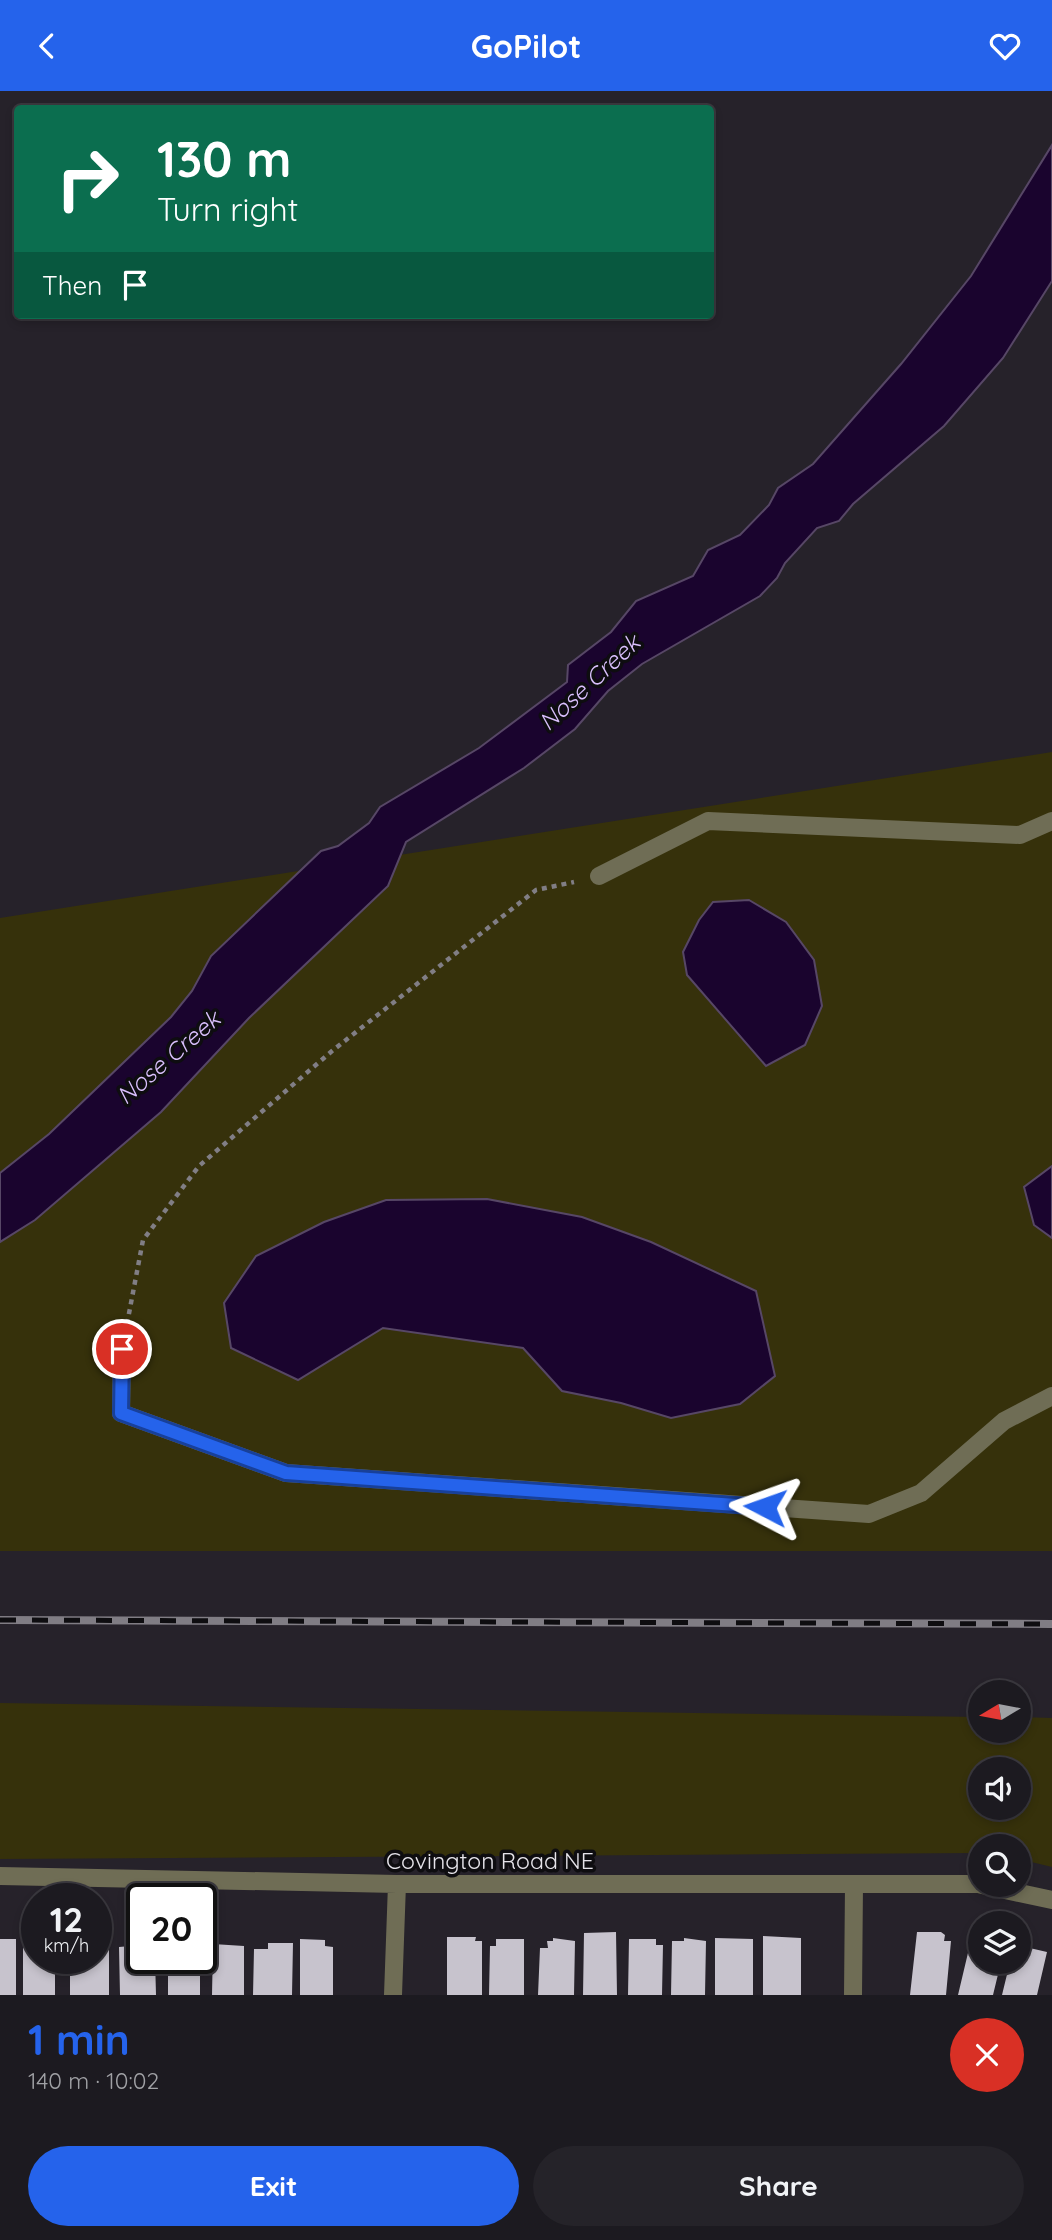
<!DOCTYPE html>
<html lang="en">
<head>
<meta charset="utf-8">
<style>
  :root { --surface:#1c1a20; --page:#252329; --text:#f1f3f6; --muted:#a0a1a5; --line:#3a383e; --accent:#2563eb }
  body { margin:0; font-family:Quicksand,sans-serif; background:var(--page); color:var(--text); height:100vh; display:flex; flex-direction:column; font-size:26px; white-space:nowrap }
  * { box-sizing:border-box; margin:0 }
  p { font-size:23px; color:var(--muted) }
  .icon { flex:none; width:38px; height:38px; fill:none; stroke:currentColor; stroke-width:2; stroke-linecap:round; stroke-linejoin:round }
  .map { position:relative; height:1904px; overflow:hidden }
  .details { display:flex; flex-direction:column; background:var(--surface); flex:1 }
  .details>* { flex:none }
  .top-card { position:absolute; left:14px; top:14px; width:700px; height:214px; border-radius:7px; box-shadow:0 4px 10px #0003,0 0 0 2px var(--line); background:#0b6e4f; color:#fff; overflow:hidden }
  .needle { width:46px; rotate:260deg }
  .buttons { position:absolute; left:968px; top:1589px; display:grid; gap:14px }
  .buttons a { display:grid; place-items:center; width:63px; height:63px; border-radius:50%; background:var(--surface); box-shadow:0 4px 10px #0003,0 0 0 2px var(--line); font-size:35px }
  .speed { position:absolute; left:21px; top:1792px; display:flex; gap:14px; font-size:35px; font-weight:700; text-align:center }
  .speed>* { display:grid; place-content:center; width:91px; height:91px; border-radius:50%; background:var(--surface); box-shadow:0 4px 10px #0003,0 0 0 2px var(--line); line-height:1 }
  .speed small { font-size:18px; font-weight:400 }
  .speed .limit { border:4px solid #111; border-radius:10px; background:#fff; color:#111 }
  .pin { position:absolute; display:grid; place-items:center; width:60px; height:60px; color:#fff; margin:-30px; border:4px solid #fff; border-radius:50%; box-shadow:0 2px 7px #0007 }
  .me { position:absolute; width:77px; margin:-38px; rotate:274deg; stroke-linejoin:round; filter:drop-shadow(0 0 5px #0008) }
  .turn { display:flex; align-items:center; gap:24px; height:147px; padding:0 28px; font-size:32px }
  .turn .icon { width:91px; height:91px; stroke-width:2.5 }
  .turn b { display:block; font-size:49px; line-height:60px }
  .then { display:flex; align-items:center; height:66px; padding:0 28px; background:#0003; gap:14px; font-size:26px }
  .round { display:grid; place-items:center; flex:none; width:74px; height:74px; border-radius:37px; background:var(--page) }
  .overview { display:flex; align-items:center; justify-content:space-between; height:119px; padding:0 28px }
  h1 { font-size:42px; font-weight:800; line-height:52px; color:var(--accent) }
  .cta { display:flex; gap:14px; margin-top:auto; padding:14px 28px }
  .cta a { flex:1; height:80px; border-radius:42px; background:var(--accent); color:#fff; font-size:28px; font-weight:800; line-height:80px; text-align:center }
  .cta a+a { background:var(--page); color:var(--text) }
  header { display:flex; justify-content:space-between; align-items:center; height:91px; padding:0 28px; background:var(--accent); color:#fff; font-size:32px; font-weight:800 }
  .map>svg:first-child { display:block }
  .green { fill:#36310b; fill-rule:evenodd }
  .water { fill:#1a042e; stroke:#574766; stroke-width:2 }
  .building { fill:#c7c3cd }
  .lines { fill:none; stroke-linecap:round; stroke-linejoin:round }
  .path { stroke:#817e85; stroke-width:4.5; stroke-dasharray:5 5; stroke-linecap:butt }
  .minor { stroke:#6f6d55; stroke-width:18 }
  .rail-casing { stroke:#807d84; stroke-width:8 }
  .rail { stroke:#0e0d10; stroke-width:5; stroke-dasharray:16; stroke-linecap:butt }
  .route-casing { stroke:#184099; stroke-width:18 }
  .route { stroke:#2563eb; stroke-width:12 }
  .labels { text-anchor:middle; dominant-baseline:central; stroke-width:7; stroke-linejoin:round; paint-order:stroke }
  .street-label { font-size:23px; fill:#e6e4ea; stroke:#0e0d10 }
  .water-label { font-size:24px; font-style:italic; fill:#d9bffc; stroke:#0e0d10 }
</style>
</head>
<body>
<header><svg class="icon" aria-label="back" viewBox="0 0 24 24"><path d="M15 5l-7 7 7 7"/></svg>GoPilot<svg class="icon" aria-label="heart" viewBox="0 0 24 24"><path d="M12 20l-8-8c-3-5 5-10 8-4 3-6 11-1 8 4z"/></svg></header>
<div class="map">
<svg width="1052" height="1904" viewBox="0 0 1052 1904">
  <rect width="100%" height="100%" fill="#26222a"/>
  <!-- green -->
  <path class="green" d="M1052,661V1460H0V827Z
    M0,1612L980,1626V1640H1018L1019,1626L1052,1627V1776L1019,1768L1018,1755H980V1762L0,1768ZM980,1678H1018V1717H980Z"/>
  <!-- water -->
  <path class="water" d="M1052,54V190L1003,267L944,335L853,413L839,430L817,437L785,472L777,487L760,505L642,573L608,600L575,638L524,677L406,751L388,795L249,927L161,1021L35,1129L0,1151V1082L49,1043L171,926L192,900L211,865L321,760L338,755L369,732L380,716L479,657L567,591L568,574L611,541L636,510L693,485L708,459L740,444L769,414L778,397L813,373L901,273L971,185Z
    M749,809L786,831L814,869L822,915L805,954L766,975L687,884L683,861L699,829L713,811Z
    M1052,1075V1147L1034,1134L1024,1096Z
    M487,1108L582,1126L651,1151L756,1200L775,1285L740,1313L671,1327L621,1312L562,1300L523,1257L383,1237L298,1289L231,1257L224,1212L256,1165L324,1131L386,1109Z"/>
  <!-- building -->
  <path class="building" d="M616,1841L617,1904H583L584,1842Z
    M917,1841H941L945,1844L944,1850H951L946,1904H910Z
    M977,1844L980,1845V1871H1001L993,1904H958L972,1845Z
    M763,1845L801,1847V1904H763Z
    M447,1846H476L475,1850H482V1904H447Z
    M553,1847L575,1850L574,1904H538L540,1857H548L547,1850H553Z
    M684,1847L706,1850L705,1904H671L672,1850H684Z
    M715,1847L753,1848V1904H715Z
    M0,1848H16V1904H0Z
    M300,1848L325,1849V1855L333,1856V1904H300Z
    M496,1848H524V1904H489L490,1855H496Z
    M629,1848H656V1854H663L662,1904H628Z
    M268,1852H293L292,1904H253L254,1858H268Z
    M213,1853L244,1855V1904H212Z
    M142,1854V1867H155L156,1904H120L119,1856Z
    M1021,1855L1047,1861L1037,1904H1002L1010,1871H1018Z
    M23,1856H37V1867H55V1904H23Z
    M96,1857H109V1904H70V1867H96Z
    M168,1867H200V1904H168Z"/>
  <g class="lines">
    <!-- path -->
    <path class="path" d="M127,1233L143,1149L199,1075L332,960L536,799L574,791"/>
    <!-- minor -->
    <path class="minor" d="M599,785L708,730L1020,744L1052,730
      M122,1258L121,1322L286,1382L869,1423L921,1402L1004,1330L1052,1305
      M0,1785L397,1793H980
      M982,1794L1052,1809
      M393,1904L397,1793
      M853,1904L854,1794"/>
    <defs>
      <path id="rail" d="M0,1529L1052,1533"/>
    </defs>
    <!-- rail casing -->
    <use href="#rail" class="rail-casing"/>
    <!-- rail -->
    <use href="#rail" class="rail"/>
  </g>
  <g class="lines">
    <defs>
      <path id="route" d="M122,1258L121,1322L286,1382L765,1416"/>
    </defs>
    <!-- route casing -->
    <use href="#route" class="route-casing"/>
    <!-- route -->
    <use href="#route" class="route"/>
  </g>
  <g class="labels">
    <!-- street labels -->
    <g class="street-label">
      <text x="490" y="1769">Covington Road NE</text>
    </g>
    <!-- water labels -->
    <g class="water-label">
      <text transform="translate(589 591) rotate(-43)">Nose Creek</text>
      <text transform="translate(168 966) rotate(-41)">Nose Creek</text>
    </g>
  </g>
</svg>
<div class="buttons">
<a><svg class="needle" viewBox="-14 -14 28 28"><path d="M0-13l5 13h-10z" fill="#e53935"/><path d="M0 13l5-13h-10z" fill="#a0a1a5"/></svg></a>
<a><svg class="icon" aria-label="sound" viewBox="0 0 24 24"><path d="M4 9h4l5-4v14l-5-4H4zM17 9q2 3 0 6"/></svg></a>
<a><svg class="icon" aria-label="search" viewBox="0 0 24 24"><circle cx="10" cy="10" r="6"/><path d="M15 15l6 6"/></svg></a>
<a><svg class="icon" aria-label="layers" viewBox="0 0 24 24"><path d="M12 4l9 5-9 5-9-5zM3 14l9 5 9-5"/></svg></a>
</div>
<div class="speed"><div>12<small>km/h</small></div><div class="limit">20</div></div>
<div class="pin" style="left:122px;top:1258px;background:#d93025"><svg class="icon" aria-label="arrive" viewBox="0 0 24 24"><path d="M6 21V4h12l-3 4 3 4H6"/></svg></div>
<svg class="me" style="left:765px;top:1416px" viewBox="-20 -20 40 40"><path d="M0-17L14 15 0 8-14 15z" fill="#2563eb" stroke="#fff" stroke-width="4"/></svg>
<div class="top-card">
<div class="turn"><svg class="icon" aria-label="right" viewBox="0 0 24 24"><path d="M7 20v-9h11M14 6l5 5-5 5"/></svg><div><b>130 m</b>Turn right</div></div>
<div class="then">Then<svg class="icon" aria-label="arrive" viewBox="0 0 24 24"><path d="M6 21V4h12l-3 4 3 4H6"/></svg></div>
</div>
</div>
<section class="details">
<div class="overview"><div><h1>1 min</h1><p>140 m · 10:02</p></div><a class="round" style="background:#d93025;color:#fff"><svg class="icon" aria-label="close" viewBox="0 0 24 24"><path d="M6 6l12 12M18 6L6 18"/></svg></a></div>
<div class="cta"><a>Exit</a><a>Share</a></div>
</section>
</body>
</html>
